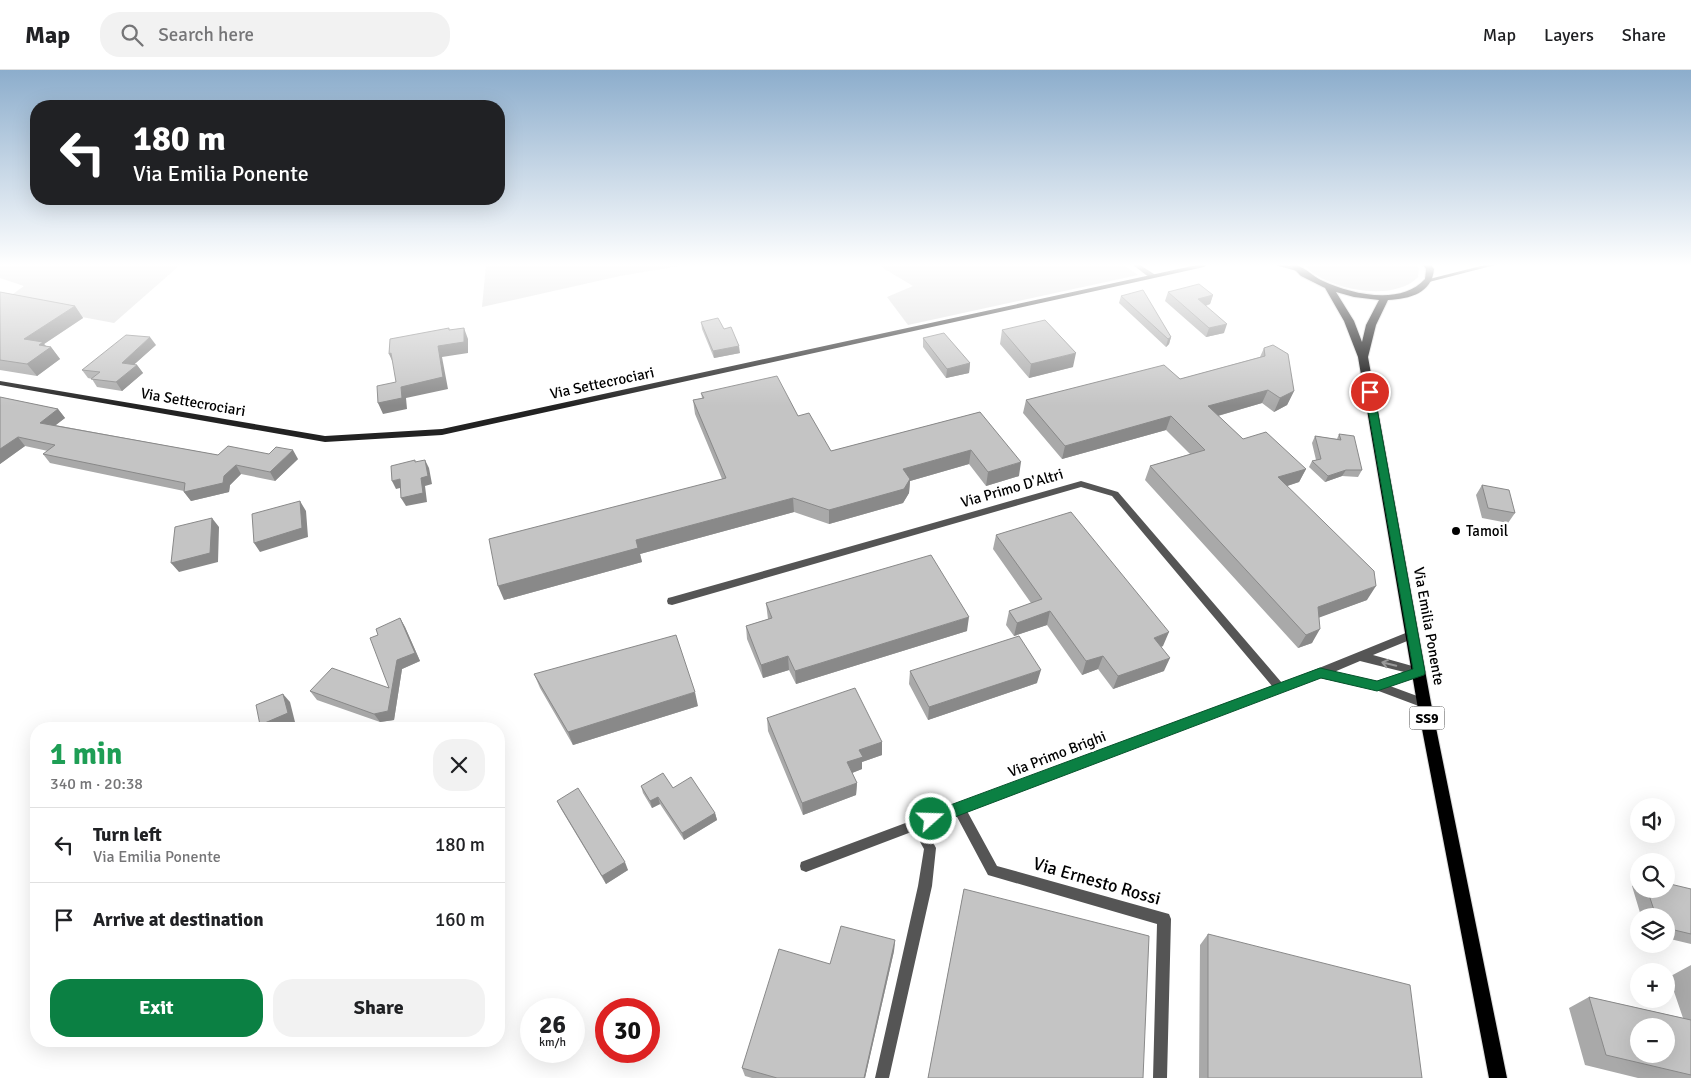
<!DOCTYPE html>
<html lang="en">
<head>
<meta charset="utf-8">
<style>
  :root { --surface:#fff; --page:#f2f2f2; --text:#202124; --muted:#757577; --line:#e0e0e0; --accent:#0b8043 }
  body { margin:0; font-family:Signika,sans-serif; background:var(--page); color:var(--text); height:100vh; display:flex; flex-direction:column; font-size:19px; white-space:nowrap }
  * { box-sizing:border-box; margin:0 }
  p { font-size:16px; color:var(--muted) }
  .icon { flex:none; width:28px; height:28px; fill:none; stroke:currentColor; stroke-width:2; stroke-linecap:round; stroke-linejoin:round }
  .map { position:relative; flex:1; overflow:hidden }
  .drawer { position:absolute; left:30px; top:652px; width:475px; height:325px; display:flex; flex-direction:column; background:var(--surface); border-radius:20px; box-shadow:0 5px 20px #0002 }
  .drawer>* { flex:none }
  .guide { position:absolute; left:30px; top:30px; width:475px; height:105px; border-radius:20px; box-shadow:0 5px 20px #0002; background:#202124; color:#fff; overflow:hidden }
  .controls { position:absolute; left:1630px; top:728px; display:grid; gap:10px }
  .controls a { display:grid; place-items:center; width:45px; height:45px; border-radius:50%; background:var(--surface); box-shadow:0 5px 20px #0002; font-size:25px }
  .speed { position:absolute; left:520px; top:928px; display:flex; gap:10px; font-size:25px; font-weight:700; text-align:center }
  .speed>* { display:grid; place-content:center; width:65px; height:65px; border-radius:50%; background:var(--surface); box-shadow:0 5px 20px #0002; line-height:1 }
  .speed small { font-size:12px; font-weight:400 }
  .speed .limit { border:8px solid #d22; background:#fff; color:#111 }
  .pin { position:absolute; display:grid; place-items:center; width:42px; height:42px; color:#fff; margin:-21px; border:2px solid #fff; border-radius:50%; box-shadow:0 1px 5px #0007 }
  .me { position:absolute; width:55px; margin:-28px; rotate:70deg; stroke-linejoin:round; filter:drop-shadow(0 0 4px #0008) }
  .turn { display:flex; align-items:center; gap:18px; height:105px; padding:0 20px; font-size:22px }
  .turn .icon { width:65px; height:65px; stroke-width:2.5 }
  .turn b { display:block; font-size:35px; line-height:42px }
  .round { display:grid; place-items:center; flex:none; width:52px; height:52px; border-radius:20px; background:var(--page) }
  .summary { display:flex; align-items:center; justify-content:space-between; height:85px; padding:0 20px }
  h1 { font-size:30px; font-weight:800; line-height:38px; color:#1e9e55 }
  .button { display:flex; gap:10px; margin-top:auto; padding:10px 20px }
  .button a { flex:1; height:58px; border-radius:20px; background:var(--accent); color:#fff; font-size:20px; font-weight:800; line-height:58px; text-align:center }
  .button a+a { background:var(--page); color:var(--text) }
  ul { padding:0; list-style:none }
  li { display:flex; align-items:center; gap:15px; height:75px; padding:0 20px; border-top:1px solid var(--line) }
  li div { flex:1 }
  li b { display:block; font-size:19px }
  li em { font-style:normal }
  header { display:flex; align-items:center; gap:30px; box-sizing:border-box; height:70px; padding:0 25px; background:var(--surface); border-bottom:1px solid var(--line) }
  header strong { font-size:24px }
  nav { display:flex; gap:28px; margin-inline-start:auto; font-size:18px }
  .search { width:350px; height:45px; background:var(--page); display:flex; align-items:center; gap:12px; box-sizing:border-box; padding:0 18px; border-radius:20px; color:var(--muted); font-size:19px }
  .map>svg:first-child { display:block }
  .green { fill:#dcdcdc }
  .lines { fill:none; stroke-linecap:round; stroke-linejoin:round }
  .primary-casing { stroke:#dbdbdb; stroke-width:2 }
  .street { fill:#555; fill-rule:evenodd }
  .secondary { fill:#222; fill-rule:evenodd }
  .primary { fill:#000; fill-rule:evenodd }
  .wall { fill:#a9a9a9 }
  .shaded-wall { fill:#898989 }
  .building { fill:#c4c4c4; stroke:#898989; fill-rule:evenodd }
  .oneway { stroke:#999 }
  .route { fill:#0b8043; stroke:#07532c }
  .poi-dot { fill:#000; stroke:#fff; stroke-width:2 }
  .labels { text-anchor:middle; dominant-baseline:central; stroke-width:5; stroke-linejoin:round; paint-order:stroke }
  .shield { fill:#fff; stroke:#4c4c4c; stroke-width:1 }
  .shield-label { font-size:14px; font-weight:bold; fill:#000 }
  .street-label { font-size:15px; fill:#000; stroke:#fff }
  .poi-label { font-size:15px; fill:#000; stroke:#fff; text-anchor:start }
  .near-street-label { font-size:18px; fill:#000; stroke:#fff }
</style>
</head>
<body>
<header>
<strong>Map</strong>
<div class="search"><svg class="icon" aria-label="search" viewBox="0 0 24 24"><circle cx="10" cy="10" r="6"/><path d="M15 15l6 6"/></svg>Search here</div>
<nav><a>Map</a><a>Layers</a><a>Share</a></nav>
</header>
<div class="map">
<svg width="1691" height="1008" viewBox="0 0 1691 1008">
  <rect width="100%" height="100%" fill="#fff"/>
  <!-- green -->
  <path class="green" d="M0,195H180L114,253L2,232L24,216L0,208Z
    M486,195H685L620,206L482,237Z
    M878,195H1124L1138,205L908,255L887,227L913,216Z
    M1304,195H1417L1419,198L1418,207C1394,233 1326,220 1304,195Z"/>
  <g class="lines">
    <defs>
      <path id="primary" d="M1290,195C1302,193 1311,206 1323,211C1351,224 1401,236 1425,209L1426,199L1423,195H1431L1434,199C1432,223 1410,229 1388,230L1376,255L1368,287L1431,633L1507,1008H1489L1417,633L1358,287L1344,251L1325,218L1301,206ZM1336,222L1354,227L1379,230L1366,255L1362,272L1354,251Z"/>
    </defs>
    <!-- primary casing -->
    <use href="#primary" class="primary-casing"/>
    <!-- street -->
    <path class="street" d="M1133,195H1140L1157,206L1150,208Z
      M1081,411L1118,422L1282,613L1413,560L1417,561L1418,564L1417,567L1373,585L1423,599L1424,602L1423,605L1390,616L1428,630L1430,633L1428,636L1424,638L1376,620L1320,608L967,741L997,796L1169,844L1171,849L1167,1008H1153L1157,854L988,805L956,745L925,757L936,778L932,816L889,1008H875L918,816L924,779L914,761L806,802L801,800L800,796L801,792L1272,616L1112,426L1081,417L672,535L668,534L667,531L668,528L672,527ZM1360,591L1404,602L1377,611L1334,602Z"/>
    <!-- secondary -->
    <path class="secondary" d="M1197,195H1207L1204,197L442,365L325,372L0,315V311L325,366L442,359Z
      M1275,195H1286L1301,199L1297,201Z
      M1485,195H1495L1429,212L1425,210Z"/>
    <!-- primary -->
    <use href="#primary" class="primary"/>
  </g>
  <!-- wall -->
  <path class="wall" d="M0,222L75,236L83,248L44,274L46,276L51,277L60,289L37,306L0,300Z
    M1168,222L1213,225L1210,234L1206,236L1224,263L1206,267L1165,231Z
    M1121,226L1171,267L1169,274L1166,277L1119,233Z
    M701,252L724,259L740,283L714,288L702,259Z
    M1002,260L1073,297L1029,308L1000,274Z
    M923,268L970,293L969,303L946,308L923,277Z
    M156,275L134,294L137,295L143,303L122,321L97,317L92,309L88,308L82,300Z
    M1264,278L1294,321L1287,335L1274,342L1262,333L1218,346L1243,369L1306,399L1299,412L1287,416L1367,530L1319,547L1312,573L1298,578L1145,410L1150,396L1190,384L1166,360L1062,389L1023,343L1026,330L1180,309L1260,287Z
    M701,323L798,346L831,381L980,342L1019,406L986,416L969,394L910,411L909,423L903,433L829,454L794,442L640,484L642,492L504,530L722,409L695,344L693,330L702,328Z
    M0,327L58,339L65,348L55,355L218,385L298,389L275,411L241,404L230,415L229,422L191,431L184,422V421L50,393L43,384L48,381L25,376L0,394Z
    M1339,364L1362,400L1358,407L1342,406L1325,412L1309,397L1312,391L1316,390L1312,373L1315,366L1337,369Z
    M1482,415L1515,443L1508,453L1482,448L1476,425Z
    M996,465L1163,576L1161,577L1164,601L1113,619L1098,599L1082,605L1047,555L1014,566L1006,555L1009,541L1031,533L993,479Z
    M766,533L967,561L796,614L789,600L763,608L747,569L746,556L768,549Z
    M400,548L405,557L420,591L402,599L394,650L380,652L317,630L310,621L389,618L378,565Z
    M910,601L1037,613L928,650L909,614Z
    M534,604L698,636L573,675L540,618Z
    M767,648L882,672V685L862,692V699L852,703L857,713L856,725L803,745L768,661Z
    M641,716L673,718L715,743L717,750L684,770L660,734L652,738L643,723Z
    M557,731L628,800L606,814L561,739Z
    M1639,811V819H1691V874L1666,868V846H1641L1632,816Z
    M964,819L1143,1008H928Z
    M1208,864L1422,1008H1199L1200,875Z
    M895,870L894,881L865,1008H752L745,1006L742,998L830,894Z
    M1691,895V1008H1638L1585,995L1569,938L1589,927L1683,948L1669,907Z"/>
  <!-- shaded-wall -->
  <path class="shaded-wall" d="M1213,225L1210,234L1195,238L1198,229Z
    M75,236L83,248L44,274L48,279L51,277L60,289L37,306L27,294L24,269Z
    M1227,254L1224,263L1206,267L1209,258Z
    M464,258L468,269V283L442,287L448,319L406,328L407,339L383,344L378,333L401,317L438,276Z
    M150,267L156,275L127,301L122,293Z
    M1171,267L1169,274L1166,277L1168,269Z
    M739,276L740,283L714,288L713,281Z
    M391,283L394,295L389,284Z
    M1076,283L1073,297L1029,308L1031,294Z
    M970,293L969,303L946,308L947,299Z
    M137,295L143,303L122,321L116,312Z
    M1268,320L1262,333L1203,350L1208,336Z
    M1294,321L1287,335L1274,342L1280,328Z
    M58,339L65,348L47,362L40,353Z
    M1171,346L1166,360L1062,389L1065,376Z
    M18,367L25,376L0,394V379Z
    M293,380L298,389L275,411L270,402Z
    M971,380L969,394L910,411L909,423L903,433L829,454V440L903,399Z
    M425,390L429,398L432,414L425,416L427,432L406,436L401,428L421,408Z
    M1021,392L1019,406L986,416L988,402Z
    M236,395L241,404L230,415L229,422L191,431L184,422Z
    M1306,399L1299,412L1272,421L1278,407Z
    M1346,400L1342,406L1325,412L1328,406Z
    M400,409L404,417L396,419L392,411Z
    M793,428L794,442L640,484L642,492L504,530L498,516L636,470Z
    M300,431L306,441L308,467L260,482L254,473Z
    M212,448L219,457L218,492L179,502L171,493Z
    M1376,516L1367,530L1310,551L1318,537Z
    M1050,541L1047,555L1014,566L1017,553Z
    M969,547L967,561L796,614L795,601Z
    M400,548L405,557L420,591L402,599L394,650L380,652L374,644L388,641Z
    M1320,559L1312,573L1298,578L1306,565Z
    M1169,562L1163,576L1148,581L1154,568Z
    M788,586L789,600L763,608L761,595Z
    M1103,586L1098,599L1082,605L1086,591Z
    M1170,588L1164,601L1113,619L1118,606Z
    M1041,600L1037,613L928,650L929,637Z
    M695,622L698,636L573,675L568,662Z
    M283,624L290,632L295,652L279,659H264L260,655Z
    M882,672V685L862,692V699L847,705V692L859,680Z
    M857,713L856,725L803,745L802,733Z
    M658,727L660,734L652,738L650,731Z
    M715,743L717,750L684,770L682,763Z
    M625,792L628,800L606,814L602,806Z
    M895,870L894,881L865,1008H864Z"/>
  <!-- building -->
  <path class="building" d="M1199,214L1213,225L1198,229L1227,254L1209,258L1168,222Z
    M1143,220L1171,267L1168,269L1121,226Z
    M0,222L75,236L24,269L43,272L39,275L51,277L27,294L0,290Z
    M718,248L724,259L731,257L739,276L713,281L701,252Z
    M1045,250L1076,283L1031,294L1002,260Z
    M449,258V260L464,258V272L438,276L443,307L401,317L402,328L378,333L377,316L396,312L391,283L389,284L390,269Z
    M944,263L970,293L947,299L923,268Z
    M126,265L150,267L122,293L137,295L116,312L91,309L100,302L82,300Z
    M1273,275L1288,284L1294,321L1280,328L1268,320L1208,336L1243,369L1266,362L1306,399L1278,407L1374,501L1376,516L1318,537L1320,559L1306,565L1150,396L1205,380L1171,346L1065,376L1026,330L1164,295L1180,309L1265,286L1264,278Z
    M777,306L798,346L809,343L831,381L980,342L1021,392L988,402L971,380L903,399L910,409L904,419L829,440L793,428L636,470L638,478L498,516L489,469L726,408L693,330L704,328L701,323Z
    M0,327L58,339L40,353L218,385L228,376L269,384L276,377L293,380L270,402L236,395L224,406L223,413L184,422L185,413L43,384L55,375L18,367L0,379Z
    M1339,364L1354,366L1362,400H1346L1328,406L1312,391L1321,389L1315,366L1341,370Z
    M415,390V392L425,390L428,406L421,408L423,423L401,428L400,409L392,411L391,396Z
    M1482,415L1509,420L1515,443L1488,438Z
    M300,431L302,458L254,473L252,444Z
    M1071,442L1169,562L1154,568L1170,588L1118,606L1103,586L1086,591L1050,541L1017,553L1009,541L1042,529L996,465Z
    M212,448L210,483L171,493L175,457Z
    M931,485L969,547L795,601L788,586L761,595L746,556L772,548L766,533Z
    M400,548L415,583L397,590L388,641L374,644L310,621L332,598L389,618L370,568L378,565L376,559Z
    M676,565L695,622L568,662L534,604Z
    M1019,566L1041,600L929,637L910,601Z
    M855,618L882,672L859,680L863,687L847,692L857,713L802,733L767,648Z
    M283,624L288,643L260,655L256,635Z
    M663,703L673,718L691,707L715,743L682,763L658,727L650,731L641,716Z
    M578,718L625,792L602,806L557,731Z
    M1666,813L1691,819V864L1666,858V846H1656L1647,819H1666Z
    M964,819L1149,866L1143,1008H928Z
    M841,856L895,870L864,1008H777L742,998L779,879L830,894Z
    M1208,864L1410,915L1422,1008H1208Z
    M1589,927L1691,950V1005L1606,985ZM1639,956H1666V984H1639Z"/>
  <!-- one-way arrows -->
  <defs><path id="oneway-shaft" d="M-6 0H5M1.5-3L5.5 0L1.5 3" fill="none" stroke-width="1.6" stroke-linecap="round" stroke-linejoin="round" transform="scale(1.25)"/></defs>
  <use class="oneway" href="#oneway-shaft" transform="translate(1389 594) rotate(-166)"/>
  <!-- sky -->
  <linearGradient id="sky" x2="0" y2="1"><stop stop-color="#8cadcc"/><stop offset="0.58" stop-color="#fff"/><stop offset="1" stop-color="#fff" stop-opacity="0"/></linearGradient>
  <rect width="1691" height="336" fill="url(#sky)"/>
  <!-- route -->
  <path class="route" d="M1370,319L1374,322L1425,602L1424,605L1377,621L1321,608L931,756L926,754L924,749L926,744L1320,598L1377,611L1413,599L1365,322Z"/>
  <!-- markers -->
  <circle class="poi-dot" cx="1456" cy="461" r="5"/>
  <g class="labels">
    <!-- shield labels -->
    <rect class="shield" x="1409.5" y="636.5" width="35" height="23" rx="4"/>
    <g class="shield-label">
      <text x="1427" y="648">SS9</text>
    </g>
    <!-- street labels -->
    <g class="street-label">
      <text transform="translate(602 313) rotate(-12)">Via Settecrociari</text>
      <text transform="translate(193 332) rotate(10)">Via Settecrociari</text>
      <text transform="translate(1012 418) rotate(-16)">Via Primo D'Altri</text>
      <text transform="translate(1429 556) rotate(80)">Via Emilia Ponente</text>
      <text transform="translate(1057 684) rotate(-21)">Via Primo Brighi</text>
    </g>
    <!-- poi labels -->
    <g class="poi-label">
      <text x="1466" y="461">Tamoil</text>
    </g>
    <!-- near-street labels -->
    <g class="near-street-label">
      <text transform="translate(1097 811) rotate(16)">Via Ernesto Rossi</text>
    </g>
  </g>
</svg>
<div class="controls">
<a><svg class="icon" aria-label="sound" viewBox="0 0 24 24"><path d="M4 9h4l5-4v14l-5-4H4zM17 9q2 3 0 6"/></svg></a>
<a><svg class="icon" aria-label="search" viewBox="0 0 24 24"><circle cx="10" cy="10" r="6"/><path d="M15 15l6 6"/></svg></a>
<a><svg class="icon" aria-label="layers" viewBox="0 0 24 24"><path d="M12 4l9 5-9 5-9-5zM3 14l9 5 9-5"/></svg></a>
<a>+</a>
<a>−</a>
</div>
<div class="speed"><div>26<small>km/h</small></div><div class="limit">30</div></div>
<div class="pin" style="left:1370px;top:322px;background:#d93025"><svg class="icon" aria-label="arrive" viewBox="0 0 24 24"><path d="M6 21V4h12l-3 4 3 4H6"/></svg></div>
<svg class="me" style="left:931px;top:749px" viewBox="-20 -20 40 40"><circle r="17" fill="#0b8043" stroke="#fff" stroke-width="3"/><path d="M0-11L8 9 0 5-8 9z" fill="#fff"/></svg>
<div class="guide">
<div class="turn"><svg class="icon" aria-label="left" viewBox="0 0 24 24"><path d="M17 20v-9H6M10 6l-5 5 5 5"/></svg><div><b>180 m</b>Via Emilia Ponente</div></div>
</div>
<section class="drawer">
<div class="summary"><div><h1>1 min</h1><p>340 m · 20:38</p></div><a class="round"><svg class="icon" aria-label="close" viewBox="0 0 24 24"><path d="M6 6l12 12M18 6L6 18"/></svg></a></div>
<ul>
<li><svg class="icon" aria-label="left" viewBox="0 0 24 24"><path d="M17 20v-9H6M10 6l-5 5 5 5"/></svg><div><b>Turn left</b><p>Via Emilia Ponente</p></div><em>180 m</em></li>
<li><svg class="icon" aria-label="arrive" viewBox="0 0 24 24"><path d="M6 21V4h12l-3 4 3 4H6"/></svg><div><b>Arrive at destination</b></div><em>160 m</em></li>
</ul>
<div class="button"><a>Exit</a><a>Share</a></div>
</section>
</div>
</body>
</html>
